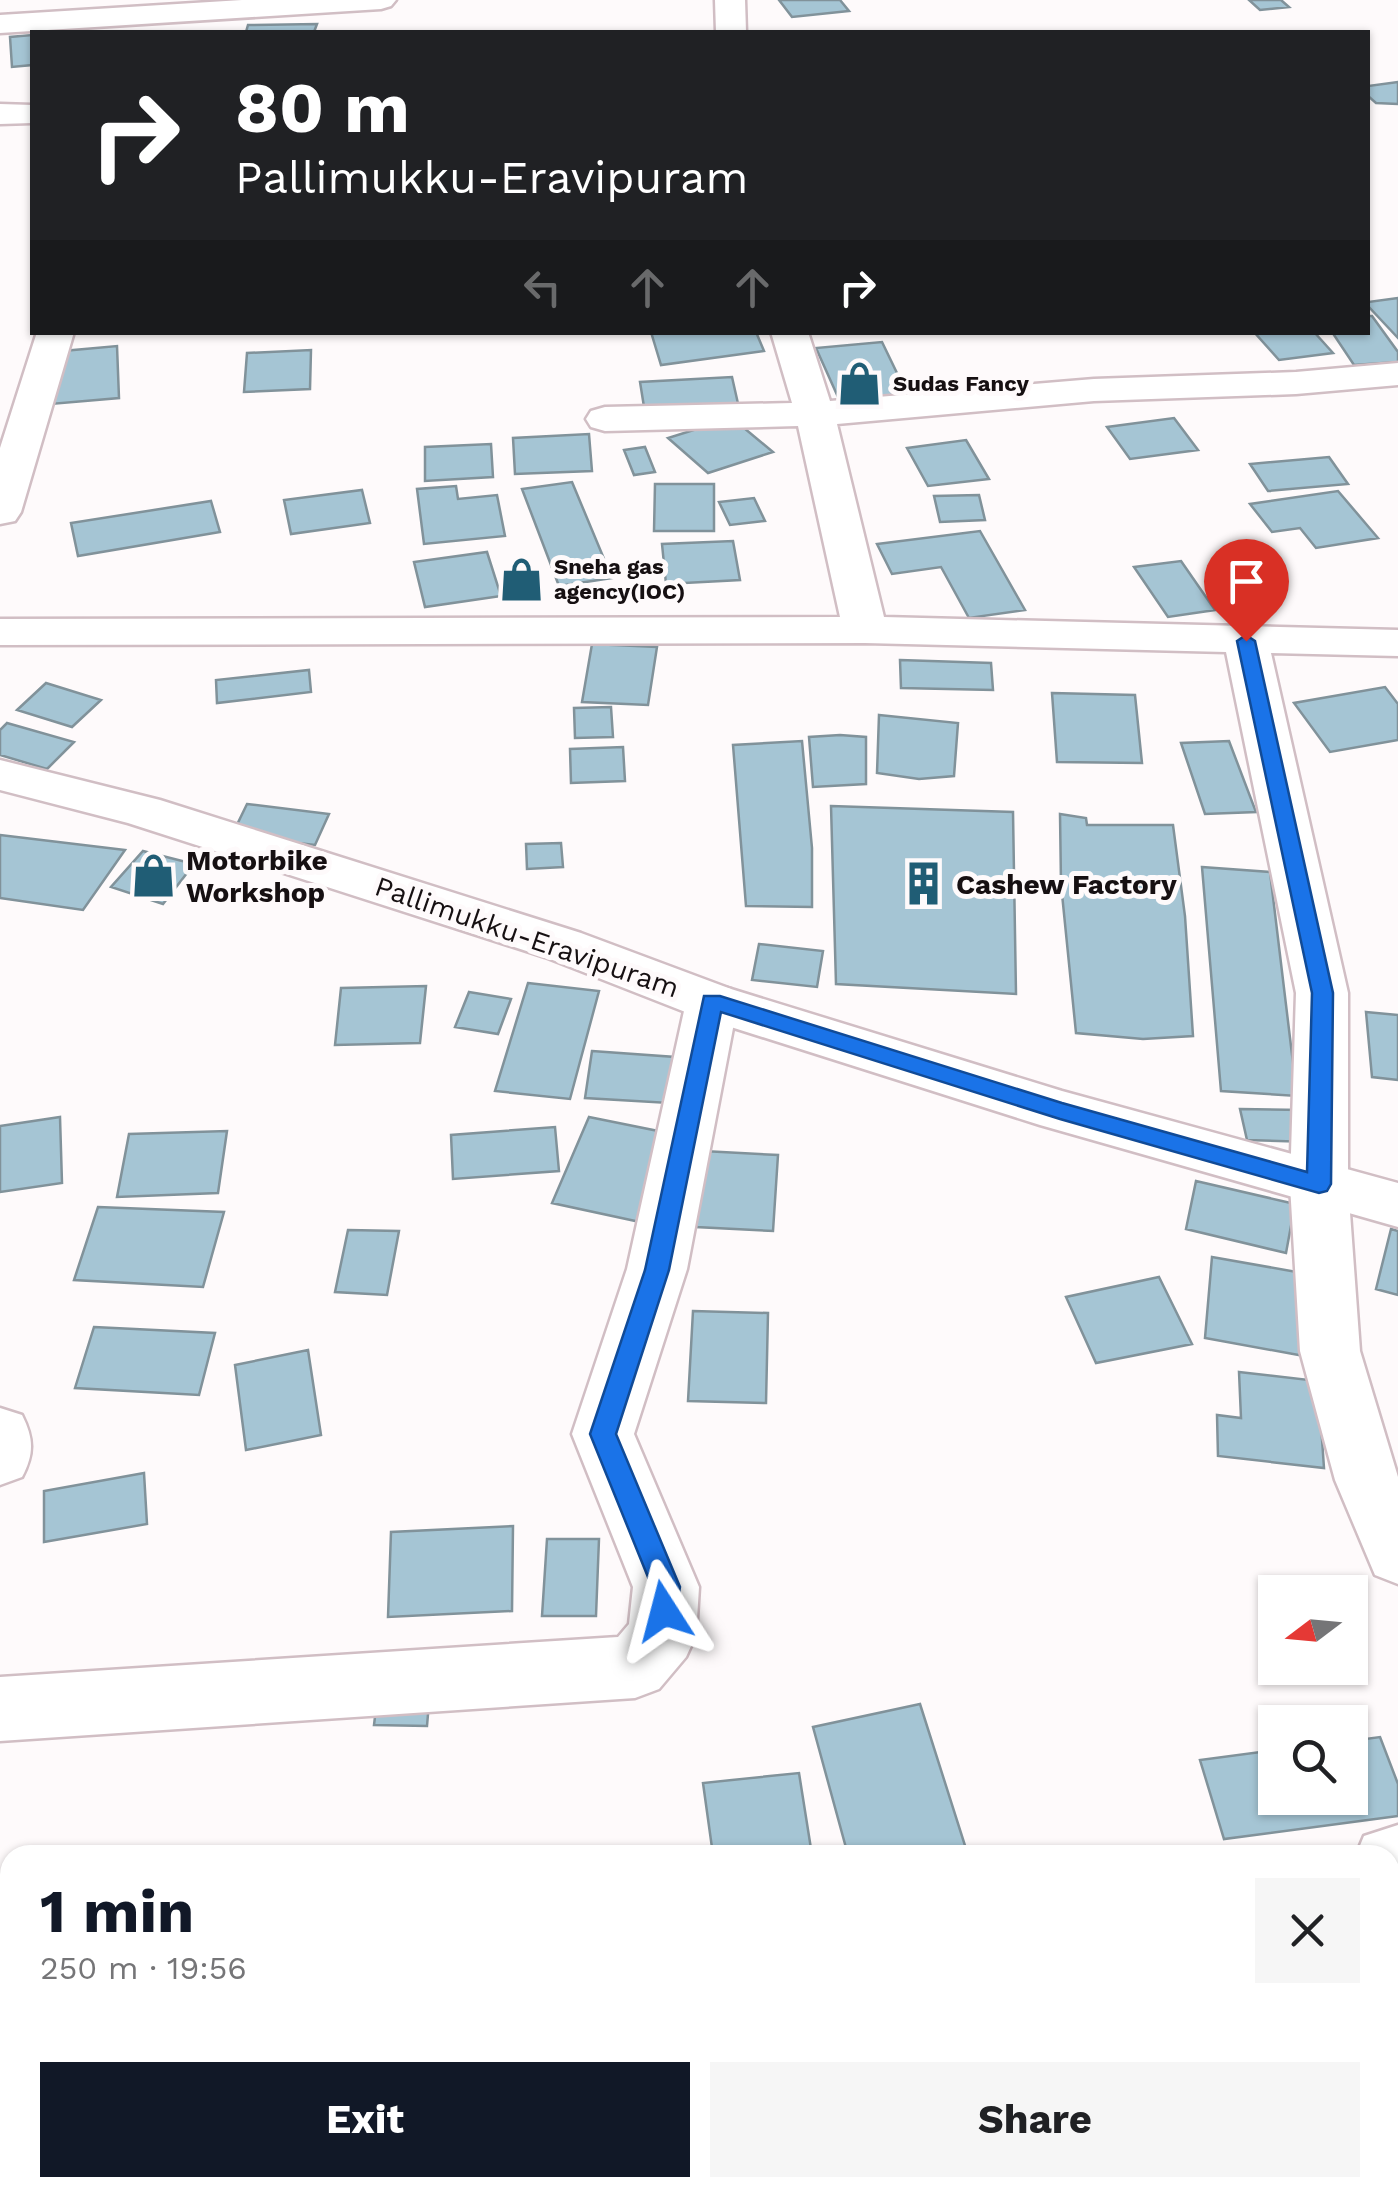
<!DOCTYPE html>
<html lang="en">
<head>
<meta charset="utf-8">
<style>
  :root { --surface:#fff; --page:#f6f6f6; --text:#202124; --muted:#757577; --accent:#111827 }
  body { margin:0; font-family:"Work Sans",sans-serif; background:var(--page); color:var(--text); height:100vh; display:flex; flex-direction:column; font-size:38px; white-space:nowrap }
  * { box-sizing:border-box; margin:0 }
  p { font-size:32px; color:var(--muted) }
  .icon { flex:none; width:55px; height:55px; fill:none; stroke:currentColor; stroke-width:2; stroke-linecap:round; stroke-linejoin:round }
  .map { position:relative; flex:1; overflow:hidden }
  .side { position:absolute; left:0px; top:1845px; width:1400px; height:352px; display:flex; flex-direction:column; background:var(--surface); border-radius:30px 30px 0 0; box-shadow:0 2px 8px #0004 }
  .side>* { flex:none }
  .banner { position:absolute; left:30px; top:30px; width:1340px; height:305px; border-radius:0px; box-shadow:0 2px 8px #0004; background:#202124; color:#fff; overflow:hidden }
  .needle { width:65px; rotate:254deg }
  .buttons { position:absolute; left:1258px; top:1575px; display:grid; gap:20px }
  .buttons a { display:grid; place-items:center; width:110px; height:110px; border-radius:0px; background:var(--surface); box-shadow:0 2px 8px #0004; font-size:50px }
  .pin { position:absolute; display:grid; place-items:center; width:85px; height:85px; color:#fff; margin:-102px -42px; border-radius:50% 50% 50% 0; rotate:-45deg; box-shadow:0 0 10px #0007 }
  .pin .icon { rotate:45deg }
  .me { position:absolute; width:110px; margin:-55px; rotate:351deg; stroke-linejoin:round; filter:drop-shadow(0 0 8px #0008) }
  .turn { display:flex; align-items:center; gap:35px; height:210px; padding:0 40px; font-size:45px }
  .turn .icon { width:130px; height:130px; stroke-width:2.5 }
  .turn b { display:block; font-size:70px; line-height:85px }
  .lanes { display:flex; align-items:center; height:95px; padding:0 40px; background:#0003; justify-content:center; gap:50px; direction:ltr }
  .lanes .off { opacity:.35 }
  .round { display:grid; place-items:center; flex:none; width:105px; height:105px; border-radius:0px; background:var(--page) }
  .overview { display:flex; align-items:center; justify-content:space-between; height:170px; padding:0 40px }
  h1 { font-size:60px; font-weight:700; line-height:75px; color:var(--accent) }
  .action { display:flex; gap:20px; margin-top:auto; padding:20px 40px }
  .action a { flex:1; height:115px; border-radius:0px; background:var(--accent); color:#fff; font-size:40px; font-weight:700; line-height:115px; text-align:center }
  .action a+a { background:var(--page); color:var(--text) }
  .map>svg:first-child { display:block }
  .building { fill:#a5c5d4; stroke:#81929a; stroke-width:2.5 }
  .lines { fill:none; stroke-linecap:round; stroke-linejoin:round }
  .street-casing { stroke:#d1bec4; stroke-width:5 }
  .secondary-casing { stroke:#d1bec4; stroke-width:5 }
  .street { fill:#fff; fill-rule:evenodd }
  .secondary { fill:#fff; fill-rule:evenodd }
  .route { fill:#1a73e8; stroke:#114b97; stroke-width:2.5 }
  .labels { text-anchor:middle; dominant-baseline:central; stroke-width:10; stroke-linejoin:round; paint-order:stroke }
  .far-poi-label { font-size:22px; font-weight:bold; fill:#161012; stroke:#fefafb; text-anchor:start }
  .poi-label { font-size:28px; font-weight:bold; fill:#161012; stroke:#fefafb; text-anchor:start }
  .street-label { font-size:28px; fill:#161012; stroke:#fefafb }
</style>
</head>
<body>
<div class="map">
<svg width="1398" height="2196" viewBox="0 0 1398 2196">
  <rect width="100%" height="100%" fill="#fefafb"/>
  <!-- building -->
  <path class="building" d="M779,0H840L849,11L792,17Z
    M1249,0H1281L1289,7L1260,10Z
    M317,24L314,32H246L248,25Z
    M32,35V65L12,67L10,37Z
    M1398,82V104L1376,103L1368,96V86Z
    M1398,298V338L1368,306V302Z
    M1368,316H1372L1398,352V362L1354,365L1332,332H1368Z
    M651,332H756L764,351L661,365Z
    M1254,332H1314L1333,353L1279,360Z
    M882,342L910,400L842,406L816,348Z
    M117,346L119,398L51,404L52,352Z
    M311,350L310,389L244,392L247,353Z
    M732,377L739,408L645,413L640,382Z
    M732,418L773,452L708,473L668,438Z
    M1174,418L1198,450L1130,459L1107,427Z
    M589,434L592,471L515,474L513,438Z
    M966,440L989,479L928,486L907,448Z
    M491,444L493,477L425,481V447Z
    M645,447L655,472L634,475L624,450Z
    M1329,457L1348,484L1268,491L1250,464Z
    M572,482L612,578L559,586L522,489Z
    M655,484H714V531H654Z
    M456,486L458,499L497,495L505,536L424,544L417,489Z
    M362,490L370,523L291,534L284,500Z
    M1338,491L1378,538L1316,548L1300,528L1272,532L1250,504Z
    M979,495L985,520L940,522L934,496Z
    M754,498L765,521L730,525L719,502Z
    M211,501L220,532L78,556L71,523Z
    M980,531L1025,610L969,618L941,567L892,574L877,544Z
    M733,541L740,580L666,584L662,544Z
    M487,552L501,596L425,607L414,562Z
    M1181,561L1215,610L1168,617L1134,567Z
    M592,644L657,647L648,705L582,702Z
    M900,660L991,663L993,690L901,688Z
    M309,670L311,692L217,703L216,680Z
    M46,683L101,700L72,727L17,710Z
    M1385,687L1398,704V740L1330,752L1294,703Z
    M1052,693L1135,695L1142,763L1057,762Z
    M611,707L613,737L575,738L574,708Z
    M879,715L958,723L954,776L919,779L877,773Z
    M7,723L74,742L47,769L0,755V730Z
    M840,735L866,737V784L813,787L809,737Z
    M802,741L812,848V907L746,906L733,745Z
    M1229,741L1256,812L1205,814L1181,743Z
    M623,747L625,781L571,783L570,749Z
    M247,804L329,814L315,845L232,835Z
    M831,806L1013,812L1016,994L836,984Z
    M1060,814L1086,818L1087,825H1173L1185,916L1193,1036L1143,1039L1076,1033L1061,884Z
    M0,835L125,850L83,910L0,898Z
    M561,843L563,867L527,869L526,844Z
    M143,851L194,864L163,904L111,887Z
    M1202,867L1270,872L1297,1096L1221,1091Z
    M759,944L823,951L817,987L752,980Z
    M528,983L599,991L570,1099L495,1091Z
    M426,986L420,1043L335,1045L341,988Z
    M469,992L511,999L498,1034L455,1027Z
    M1366,1012L1398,1015V1080L1372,1077Z
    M592,1051L675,1057L669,1103L585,1098Z
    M1240,1109L1302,1110L1310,1142L1247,1140Z
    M60,1117L62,1183L0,1192V1126Z
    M589,1117L673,1134L640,1222L552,1203Z
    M555,1127L559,1171L453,1179L451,1135Z
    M227,1131L218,1193L117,1197L129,1134Z
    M703,1151L778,1155L773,1231L696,1227Z
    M1196,1181L1295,1204L1286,1253L1186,1229Z
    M98,1207L224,1212L203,1287L74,1280Z
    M1391,1229L1398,1231V1295L1376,1289Z
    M348,1230L399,1231L387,1295L335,1292Z
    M1212,1257L1308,1274L1304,1356L1205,1338Z
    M1159,1277L1192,1344L1096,1363L1066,1297Z
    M693,1311L768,1313L766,1403L688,1401Z
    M94,1327L215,1333L199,1395L75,1388Z
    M308,1350L321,1435L246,1450L235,1365Z
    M1239,1372L1318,1381L1324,1468L1218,1456L1217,1415L1241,1418Z
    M144,1473L147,1524L44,1542V1491Z
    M513,1526L512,1611L388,1617L391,1532Z
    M547,1539H599L596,1616H542Z
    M381,1666L432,1667L427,1726L374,1725Z
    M920,1704L968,1855H848L813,1727Z
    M1380,1737L1398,1784V1816L1224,1839L1200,1760L1275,1750V1798H1350V1741Z
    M799,1773L812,1855H713L703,1783Z
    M1398,1986V2075L1393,2077L1390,1989Z"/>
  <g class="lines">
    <defs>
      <path id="street" d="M242,0H396L391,6L381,9L0,33V15Z
        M715,0H745L746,32H716Z
        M0,104L32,105V123L0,124Z
        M37,332H74L21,512L15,521L0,524V448Z
        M771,332H808L830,401L1094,379L1296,372L1398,363V385L1296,394L1094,401L837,424L884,617L1398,630V656L1271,653L1348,993V1185L1360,1351L1398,1477V1584L1375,1575L1335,1480L1300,1351L1290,1185L1296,993L1226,652L865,643L0,645V619L840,617L798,426L605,431L591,427L586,419L591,411L605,407L792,403Z
        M712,984L731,989L738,1002L687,1269L634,1434L699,1587L696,1635L686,1657L659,1689L635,1698L0,1741V1677L618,1637L629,1624L633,1587L572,1434L627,1269L686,1002L693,989Z
        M0,1408L22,1415C34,1439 34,1454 22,1477L0,1485Z
        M1398,1825V1895L1390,1896V1855H1356L1364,1836Z
        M836,2188H916L917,2196H837Z"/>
      <path id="secondary" d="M0,760L160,800L581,933L731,989L1062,1091L1398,1183V1227L1040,1125L693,1015L545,957L128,823L0,790Z"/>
    </defs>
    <!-- street casing -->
    <use href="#street" class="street-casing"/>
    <!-- secondary casing -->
    <use href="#secondary" class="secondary-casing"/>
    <!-- street -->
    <use href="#street" class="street"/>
    <!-- secondary -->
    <use href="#secondary" class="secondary"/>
  </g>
  <!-- route -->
  <path class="route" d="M1246,635L1255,641L1333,993L1331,1184L1327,1191L1319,1193L1060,1119L721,1012L669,1270L616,1434L680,1587L674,1620L664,1623L654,1620L650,1611L652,1587L590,1434L645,1270L704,996H720L1062,1103L1307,1172L1312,993L1237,641Z"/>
  <!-- icons -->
  <defs>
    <symbol id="shop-bare" viewBox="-9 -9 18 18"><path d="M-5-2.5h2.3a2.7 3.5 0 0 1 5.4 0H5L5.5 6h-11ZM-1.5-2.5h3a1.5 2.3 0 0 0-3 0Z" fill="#205d75" stroke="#fefafb" stroke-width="2.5" paint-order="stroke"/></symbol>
    <symbol id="building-bare" viewBox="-9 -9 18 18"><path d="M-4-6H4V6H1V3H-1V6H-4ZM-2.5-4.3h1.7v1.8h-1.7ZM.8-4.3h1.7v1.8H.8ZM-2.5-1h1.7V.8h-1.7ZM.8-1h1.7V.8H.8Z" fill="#205d75" stroke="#fefafb" stroke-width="2.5" paint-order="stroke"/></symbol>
  </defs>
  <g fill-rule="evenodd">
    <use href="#shop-bare" x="828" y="352" width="63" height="63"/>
    <use href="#shop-bare" x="490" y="548" width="63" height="63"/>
    <use href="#shop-bare" x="122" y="844" width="63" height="63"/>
    <use href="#building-bare" x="892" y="852" width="63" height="63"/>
  </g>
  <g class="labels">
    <!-- far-poi labels -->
    <g class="far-poi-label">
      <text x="893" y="383">Sudas Fancy</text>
      <text x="554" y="566">Sneha gas<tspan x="554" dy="25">agency(IOC)</tspan></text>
    </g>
    <!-- poi labels -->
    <g class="poi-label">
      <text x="186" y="860">Motorbike<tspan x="186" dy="32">Workshop</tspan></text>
      <text x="956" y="884">Cashew Factory</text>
    </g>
    <!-- street labels -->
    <g class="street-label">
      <text transform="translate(527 937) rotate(19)">Pallimukku-Eravipuram</text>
    </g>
  </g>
</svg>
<div class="buttons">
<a><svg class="needle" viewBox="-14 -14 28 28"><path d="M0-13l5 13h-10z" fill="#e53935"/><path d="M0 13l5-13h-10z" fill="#757577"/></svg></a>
<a><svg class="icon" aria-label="search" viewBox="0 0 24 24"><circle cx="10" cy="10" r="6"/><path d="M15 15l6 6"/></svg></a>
</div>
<div class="pin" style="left:1246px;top:641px;background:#d93025"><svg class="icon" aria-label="arrive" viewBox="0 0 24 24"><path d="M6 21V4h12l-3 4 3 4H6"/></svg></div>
<svg class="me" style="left:664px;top:1611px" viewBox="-20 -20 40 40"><path d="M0-17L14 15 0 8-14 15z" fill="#1a73e8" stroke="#fff" stroke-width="4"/></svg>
<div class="banner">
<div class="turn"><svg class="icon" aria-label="right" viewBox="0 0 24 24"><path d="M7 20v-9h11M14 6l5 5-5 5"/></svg><div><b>80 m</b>Pallimukku-Eravipuram</div></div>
<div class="lanes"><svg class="icon off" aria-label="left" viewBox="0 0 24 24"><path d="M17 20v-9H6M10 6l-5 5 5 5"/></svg><svg class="icon off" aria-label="ahead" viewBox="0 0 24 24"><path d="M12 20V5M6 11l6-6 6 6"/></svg><svg class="icon off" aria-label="ahead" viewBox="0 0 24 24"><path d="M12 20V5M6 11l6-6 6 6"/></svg><svg class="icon" aria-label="right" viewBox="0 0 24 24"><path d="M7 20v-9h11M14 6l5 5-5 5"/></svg></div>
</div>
<section class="side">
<div class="overview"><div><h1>1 min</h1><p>250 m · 19:56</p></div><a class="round"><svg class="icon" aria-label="close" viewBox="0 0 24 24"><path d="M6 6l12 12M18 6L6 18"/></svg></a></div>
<div class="action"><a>Exit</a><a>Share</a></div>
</section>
</div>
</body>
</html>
